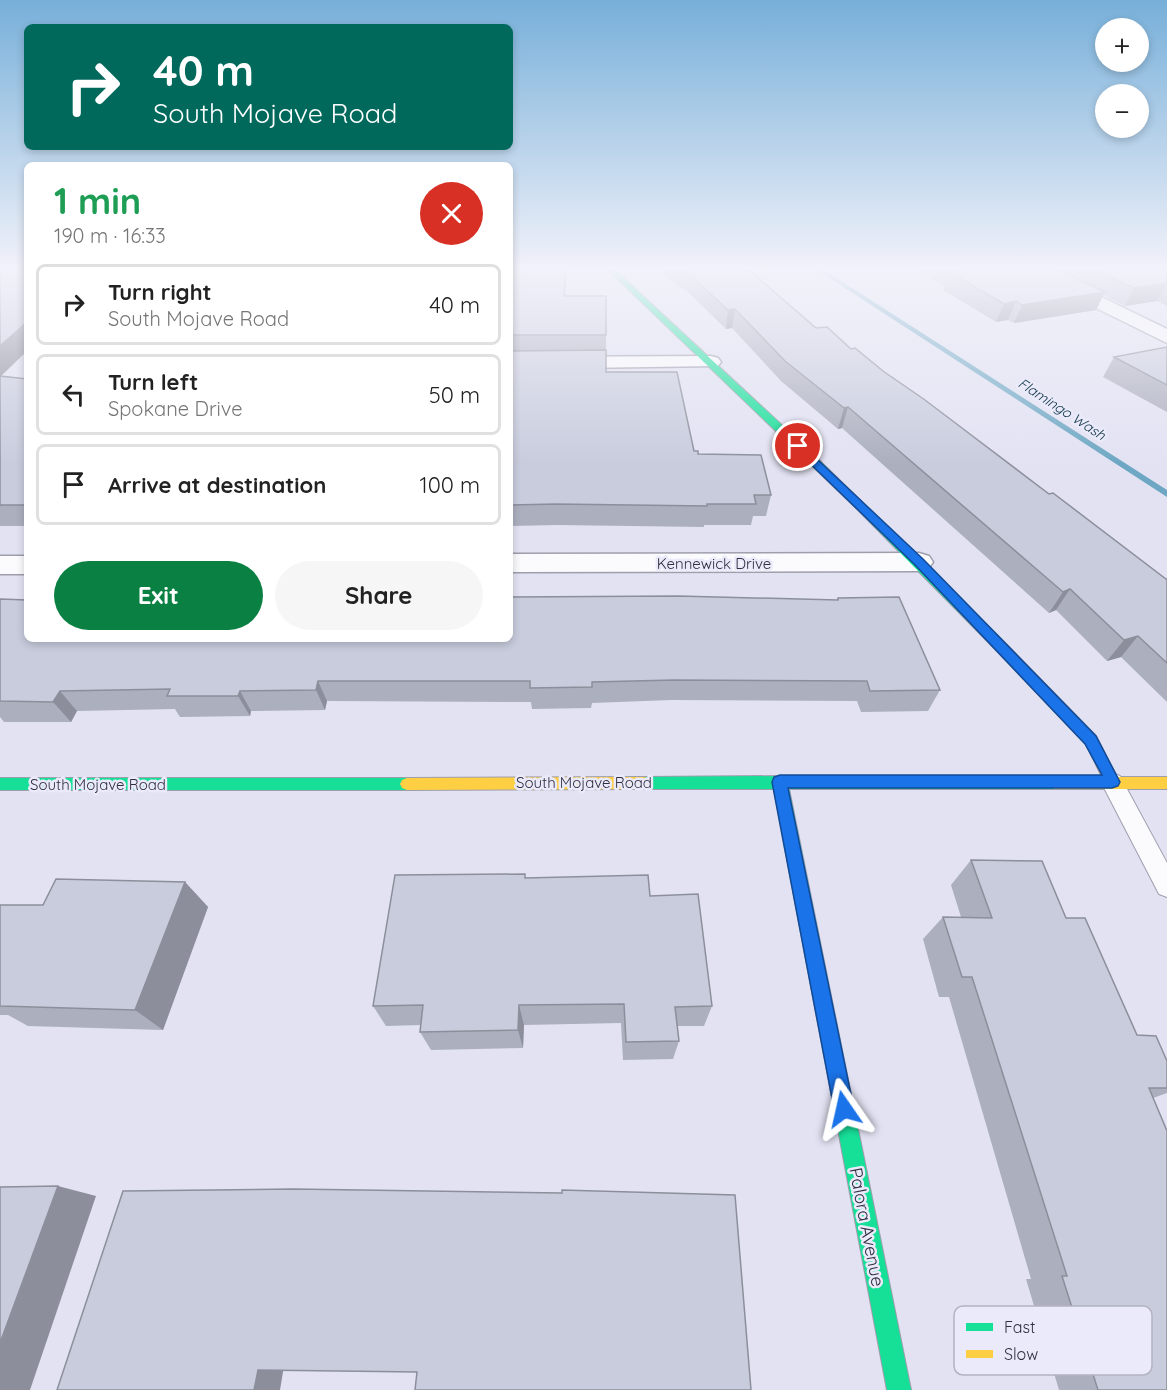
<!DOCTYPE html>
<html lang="en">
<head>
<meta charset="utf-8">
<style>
  :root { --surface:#fff; --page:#f6f6f6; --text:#222; --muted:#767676; --line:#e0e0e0; --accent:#0b8043 }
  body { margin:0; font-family:Quicksand,sans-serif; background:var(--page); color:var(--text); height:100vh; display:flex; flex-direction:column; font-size:22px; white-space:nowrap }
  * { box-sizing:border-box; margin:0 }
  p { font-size:20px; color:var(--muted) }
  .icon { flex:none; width:33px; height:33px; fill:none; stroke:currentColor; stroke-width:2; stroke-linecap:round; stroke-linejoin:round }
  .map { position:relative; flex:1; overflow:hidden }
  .details { position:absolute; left:24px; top:162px; width:489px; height:480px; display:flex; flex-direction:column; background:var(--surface); border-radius:9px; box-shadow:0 3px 9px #0003 }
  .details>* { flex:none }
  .top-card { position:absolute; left:24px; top:24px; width:489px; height:126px; border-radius:9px; box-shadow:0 3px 9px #0003; background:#00695c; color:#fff; overflow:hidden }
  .tools { position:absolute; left:1095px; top:18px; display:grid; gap:12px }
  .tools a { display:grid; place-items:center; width:54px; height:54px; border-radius:50%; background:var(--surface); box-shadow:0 3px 9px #0003; font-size:30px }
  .pin { position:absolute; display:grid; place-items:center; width:51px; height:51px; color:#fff; margin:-26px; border:3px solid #fff; border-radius:50%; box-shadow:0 2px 6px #0007 }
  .me { position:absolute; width:66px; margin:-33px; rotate:349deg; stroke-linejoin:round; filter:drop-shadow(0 0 4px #0008) }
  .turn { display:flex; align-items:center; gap:21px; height:126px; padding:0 30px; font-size:27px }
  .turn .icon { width:78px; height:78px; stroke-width:2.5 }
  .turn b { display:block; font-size:42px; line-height:51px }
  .round { display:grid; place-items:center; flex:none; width:63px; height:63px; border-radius:32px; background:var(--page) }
  .summary { display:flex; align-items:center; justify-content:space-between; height:102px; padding:0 30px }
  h1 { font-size:36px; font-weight:800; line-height:45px; color:#1e9e55 }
  .button { display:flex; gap:12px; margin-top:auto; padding:12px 30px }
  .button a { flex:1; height:69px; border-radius:36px; background:var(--accent); color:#fff; font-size:24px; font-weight:800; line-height:69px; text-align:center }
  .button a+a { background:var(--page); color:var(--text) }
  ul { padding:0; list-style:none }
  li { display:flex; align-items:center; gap:18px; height:81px; margin:0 12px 9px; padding:0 18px; border:3px solid var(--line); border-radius:9px }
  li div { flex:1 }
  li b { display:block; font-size:22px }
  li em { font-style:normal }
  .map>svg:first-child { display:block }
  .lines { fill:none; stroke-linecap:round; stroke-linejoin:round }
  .stream { fill:#6da7c3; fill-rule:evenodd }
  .lane-casing { stroke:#9f9ead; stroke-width:2 }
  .street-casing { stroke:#9f9ead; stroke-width:3 }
  .fast-casing { stroke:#9f9ead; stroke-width:2 }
  .slow-casing { stroke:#9f9ead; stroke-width:2 }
  .lane { fill:#fbfbfd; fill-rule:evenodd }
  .street { fill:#fbfbfd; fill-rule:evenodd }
  .fast { fill:#16e098; fill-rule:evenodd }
  .slow { fill:#ffcf43; fill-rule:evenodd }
  .wall { fill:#acafbe }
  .shaded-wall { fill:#8c8f9b }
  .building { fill:#c8ccdd; stroke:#8c8f9b; stroke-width:1.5 }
  .route { fill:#1a73e8; stroke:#114b97; stroke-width:1.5 }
  .labels { text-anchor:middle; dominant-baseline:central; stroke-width:5; stroke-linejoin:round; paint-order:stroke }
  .far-water-label { font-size:14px; font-style:italic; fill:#113746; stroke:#eaeafa }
  .street-label { font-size:15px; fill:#302f3f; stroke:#eaeafa }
  .near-street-label { font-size:18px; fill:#302f3f; stroke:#eaeafa }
  .key { fill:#eaeafa; stroke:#b2b2c2; stroke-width:1.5 }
  .key-label { font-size:16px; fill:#302f3f }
</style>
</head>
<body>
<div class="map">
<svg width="1167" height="1390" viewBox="0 0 1167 1390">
  <rect width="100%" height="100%" fill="#e2e2f3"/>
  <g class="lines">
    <!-- stream -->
    <path class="stream" d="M817,270H824L1167,490V497Z"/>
    <defs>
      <path id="lane" d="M1112,773L1120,776L1167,863V897L1159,894L1101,782L1104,776Z"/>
      <path id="street" d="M1025,270H1046L1167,329V343L1027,274Z
        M711,356L718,358L721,362L718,366L510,369V357Z
        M919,553L929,556L933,562L929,568L919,571L510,572V554Z
        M0,556H27V574H0Z"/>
      <path id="fast" d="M608,270H615L813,454L1007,645L1008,648L1007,651H997L854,506Z
        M780,776L1055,777L1060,779L1062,783L1060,787L1055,789H789L911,1390H887L774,789H644L639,787L637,783L639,779L644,777Z
        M0,778H407L412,780L414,784L412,788L407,790H0Z"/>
      <path id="slow" d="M1002,643L1007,645L1096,736L1117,777H1167V789H1055L1050,787L1048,783L1050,779L1055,777H1102L1086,744L997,651L996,648Z
        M644,777L649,779L651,783L649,787L644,789L407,790L402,788L400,784L402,780L407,778Z"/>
    </defs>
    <!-- lane casing -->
    <use href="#lane" class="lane-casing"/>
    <!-- street casing -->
    <use href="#street" class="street-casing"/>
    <!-- fast casing -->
    <use href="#fast" class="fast-casing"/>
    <!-- slow casing -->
    <use href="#slow" class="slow-casing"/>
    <!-- lane -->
    <use href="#lane" class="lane"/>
    <!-- street -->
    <use href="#street" class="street"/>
    <!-- fast -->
    <use href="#fast" class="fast"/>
    <!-- slow -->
    <use href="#slow" class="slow"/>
  </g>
  <!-- wall -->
  <path class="wall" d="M0,270L1,376L27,379V526H0Z
    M510,270H566L565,296H606V372L694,451L771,495L766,516H753L751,525H704V527L557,525L510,526Z
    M661,270H745L816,328L851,349L1166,579H1167V702L1121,657L1107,661L1056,610L1049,613L842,428L838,429L781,381L732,328L726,329L688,292L670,280Z
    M917,270H1167V306L1157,301L1125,306L1103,295L1096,310L1014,323L1008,320L996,322L943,290L944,286Z
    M1167,347V412L1103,377L1114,357Z
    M838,598L940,690L928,711L861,712L857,701L671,700L592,703L591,708L532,709L531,702L327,701L325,710L251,711L250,716L180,717L175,709L77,711L71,722H4L0,717V599L27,639L837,600Z
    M971,860L1066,918L1137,1035L1167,1061V1093L1153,1098L1167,1390H1059L1026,1279H1031L949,997H939L923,939L943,917H961L951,885Z
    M526,878L650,896L712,1006L704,1026H677L679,1041L673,1059L623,1060L621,1023L524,1025L523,1048L431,1050L420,1032L421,1025L386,1026L373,1006Z
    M185,882L208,907L163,1030L28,1026L8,1015H0V905H43Z"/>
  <!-- shaded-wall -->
  <path class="shaded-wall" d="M566,270V283L564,314V296Z
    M1167,283L1157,301L1125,306L1134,288Z
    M1105,292L1096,310L1014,323L1022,305Z
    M1016,301L1008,320L996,322L1004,304Z
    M735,309L732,328L726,329L728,310Z
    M27,322V351L0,377V346Z
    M848,407L842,428L838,429L844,408Z
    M1070,589L1056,610L1049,613L1063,592Z
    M1138,636L1121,657L1107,661L1124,640Z
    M318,681L327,701L325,710L316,690Z
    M60,691L77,711L71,722L53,702Z
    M240,691L251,711L250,716L238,696Z
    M185,882L208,907L163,1030L135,1010Z
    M519,1005L524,1025L523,1048L518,1030Z
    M58,1186L96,1196L30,1390H0V1343Z
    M284,1366L280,1390H254L258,1370Z"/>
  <!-- building -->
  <path class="building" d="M0,270H27V322L0,346Z
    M510,270H566L564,296H606V335H510Z
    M683,270H745L746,271H750L816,328L827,327L851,349L855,348L883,371L925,400L1049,494L1053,493L1166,579H1167V663L1138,636L1124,640L1070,589L1063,592L848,407L844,408L785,361L735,309L728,310L689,274Z
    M951,270H1057L1105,292L1022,305L1016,301L1004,304L949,272L954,271Z
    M1095,270H1167V283L1134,288Z
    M1167,347V385L1114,357Z
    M606,350V372H677L694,451H698V454L761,455L771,495H754L756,504H707V506L556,504L510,505V351Z
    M0,376L27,379V505H0Z
    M678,596L838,600V598L899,597L940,690L870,691L867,681L674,680L592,682V687L530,688V681H318L316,690L240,691L238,696H167L170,689L60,691L53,702L0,701V599L27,600V639H510V597Z
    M971,860L1042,861L1066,918H1085L1137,1035L1156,1036L1167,1061V1088H1149L1167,1131V1390H1098L1062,1276H1067L972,977H962L943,917L992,918Z
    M525,874V878L648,875L650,896L698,894L712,1006L675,1007L679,1041L626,1042L624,1004L519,1005L518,1030L420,1032L423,1005L373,1006L395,875Z
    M56,879L185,882L135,1010L0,1006V905H43Z
    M58,1186L0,1343V1187Z
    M294,1189L562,1193V1190L735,1195L751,1390H415L417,1372L258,1370L254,1390H57L123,1191Z"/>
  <!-- sky -->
  <linearGradient id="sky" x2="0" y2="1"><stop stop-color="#77afd9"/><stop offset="0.58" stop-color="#f2f2fa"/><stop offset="1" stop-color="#f2f2fa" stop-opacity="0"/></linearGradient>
  <rect width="1167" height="464" fill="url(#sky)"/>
  <!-- route -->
  <path class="route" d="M794,444H801L923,559L1096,736L1120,782L1118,786L1112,788H788L854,1109L851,1116L844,1119L837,1116L834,1109L772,782L774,777L780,775H1102L1085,744L915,565L794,448Z"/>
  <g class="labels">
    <!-- far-water labels -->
    <g class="far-water-label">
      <text transform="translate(1062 409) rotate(33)">Flamingo Wash</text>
    </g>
    <!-- street labels -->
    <g class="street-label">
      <text x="714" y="563">Kennewick Drive</text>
      <text x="584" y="782">South Mojave Road</text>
      <text x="98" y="784">South Mojave Road</text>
    </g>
    <!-- near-street labels -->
    <g class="near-street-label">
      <text transform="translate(867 1227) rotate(79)">Palora Avenue</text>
    </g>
  </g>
  <!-- legend -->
  <rect x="954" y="1306" width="198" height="69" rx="9" class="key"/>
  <rect x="966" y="1323" width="27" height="8" fill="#16e098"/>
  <rect x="966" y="1350" width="27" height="8" fill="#ffcf43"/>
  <g class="key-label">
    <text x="1004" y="1333">Fast</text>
    <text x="1004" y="1360">Slow</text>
  </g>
</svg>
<div class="tools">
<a>+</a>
<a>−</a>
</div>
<div class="pin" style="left:798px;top:446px;background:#d93025"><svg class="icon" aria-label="arrive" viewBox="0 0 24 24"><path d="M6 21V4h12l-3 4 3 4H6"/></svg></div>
<svg class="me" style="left:844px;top:1109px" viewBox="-20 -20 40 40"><path d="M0-17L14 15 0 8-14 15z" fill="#1a73e8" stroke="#fff" stroke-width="4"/></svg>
<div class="top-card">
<div class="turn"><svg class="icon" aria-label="right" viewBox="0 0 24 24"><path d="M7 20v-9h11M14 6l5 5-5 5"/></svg><div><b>40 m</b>South Mojave Road</div></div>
</div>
<section class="details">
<div class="summary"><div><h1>1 min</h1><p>190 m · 16:33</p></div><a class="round" style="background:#d93025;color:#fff"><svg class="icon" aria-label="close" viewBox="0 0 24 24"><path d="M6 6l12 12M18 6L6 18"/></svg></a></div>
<ul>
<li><svg class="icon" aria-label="right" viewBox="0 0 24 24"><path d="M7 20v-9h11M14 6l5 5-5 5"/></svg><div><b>Turn right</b><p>South Mojave Road</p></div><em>40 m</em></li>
<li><svg class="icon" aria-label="left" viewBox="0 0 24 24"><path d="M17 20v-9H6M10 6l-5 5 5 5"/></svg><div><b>Turn left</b><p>Spokane Drive</p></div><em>50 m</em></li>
<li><svg class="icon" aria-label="arrive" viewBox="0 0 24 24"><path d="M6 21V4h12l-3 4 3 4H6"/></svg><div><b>Arrive at destination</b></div><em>100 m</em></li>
</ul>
<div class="button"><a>Exit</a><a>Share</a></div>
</section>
</div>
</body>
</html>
